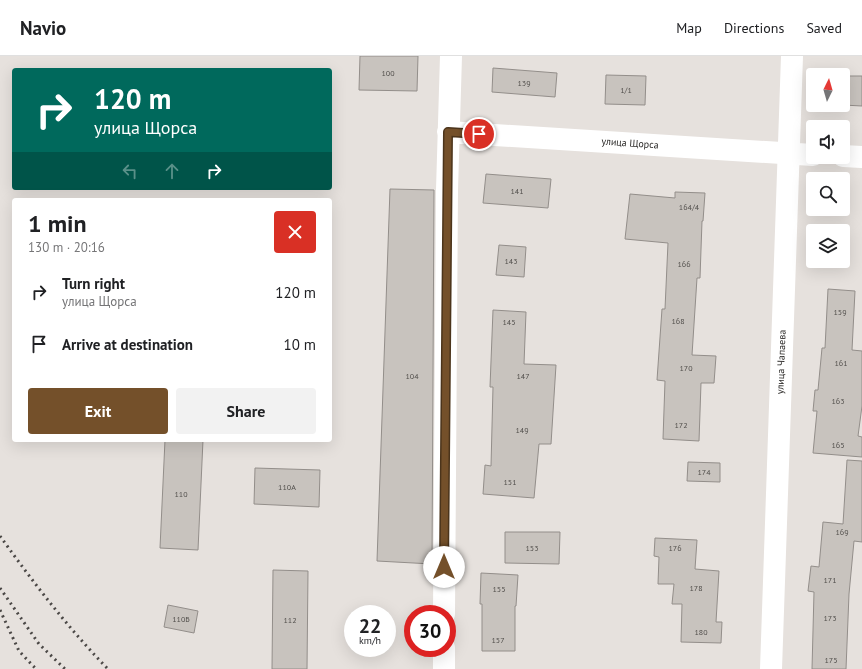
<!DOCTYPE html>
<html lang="en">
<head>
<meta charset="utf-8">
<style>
  :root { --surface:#fff; --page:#f2f2f2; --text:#202124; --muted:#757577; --line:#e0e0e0; --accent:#74502a }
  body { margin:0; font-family:"PT Sans",sans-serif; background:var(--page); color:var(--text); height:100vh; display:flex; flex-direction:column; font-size:15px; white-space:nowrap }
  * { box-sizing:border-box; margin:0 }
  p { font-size:13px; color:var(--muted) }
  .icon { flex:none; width:22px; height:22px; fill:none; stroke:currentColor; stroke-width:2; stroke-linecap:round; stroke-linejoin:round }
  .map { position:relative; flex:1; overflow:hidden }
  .sheet { position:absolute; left:12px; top:142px; width:320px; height:244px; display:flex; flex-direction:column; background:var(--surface); border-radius:4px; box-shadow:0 4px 16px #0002 }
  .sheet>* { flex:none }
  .top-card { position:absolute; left:12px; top:12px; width:320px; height:122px; border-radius:4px; box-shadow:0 4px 16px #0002; background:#00695c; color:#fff; overflow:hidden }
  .needle { width:26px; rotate:5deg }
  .controls { position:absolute; left:806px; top:12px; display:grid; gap:8px }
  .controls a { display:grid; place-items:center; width:44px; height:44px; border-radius:4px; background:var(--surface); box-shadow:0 4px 16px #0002; font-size:20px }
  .speed { position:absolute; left:344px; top:549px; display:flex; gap:8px; font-size:20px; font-weight:700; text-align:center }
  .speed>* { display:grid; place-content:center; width:52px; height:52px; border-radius:50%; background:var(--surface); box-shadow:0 4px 16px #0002; line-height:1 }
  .speed small { font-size:10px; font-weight:400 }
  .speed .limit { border:6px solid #d22; background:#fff; color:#111 }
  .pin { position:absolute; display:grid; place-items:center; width:34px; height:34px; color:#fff; margin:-17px; border:2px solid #fff; border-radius:50%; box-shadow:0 1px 4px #0007 }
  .me { position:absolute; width:44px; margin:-22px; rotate:0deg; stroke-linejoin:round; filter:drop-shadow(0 0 3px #0008) }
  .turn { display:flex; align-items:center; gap:14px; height:84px; padding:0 16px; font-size:18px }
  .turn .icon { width:52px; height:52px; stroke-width:2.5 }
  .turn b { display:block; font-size:28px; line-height:34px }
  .lanes { display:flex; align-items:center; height:38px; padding:0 16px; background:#0003; justify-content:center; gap:20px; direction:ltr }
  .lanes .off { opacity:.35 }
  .round { display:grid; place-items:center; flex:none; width:42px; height:42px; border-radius:4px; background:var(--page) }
  .overview { display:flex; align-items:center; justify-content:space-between; height:68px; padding:0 16px }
  h1 { font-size:24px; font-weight:600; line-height:30px }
  .cta { display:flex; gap:8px; margin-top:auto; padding:8px 16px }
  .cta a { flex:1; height:46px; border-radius:4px; background:var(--accent); color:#fff; font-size:16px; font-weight:600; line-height:46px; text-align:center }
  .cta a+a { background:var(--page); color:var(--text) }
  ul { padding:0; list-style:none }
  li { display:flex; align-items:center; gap:12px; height:52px; padding:0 16px }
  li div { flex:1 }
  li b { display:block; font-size:15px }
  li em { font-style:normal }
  header { display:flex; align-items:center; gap:24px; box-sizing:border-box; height:56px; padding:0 20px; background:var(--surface); border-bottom:1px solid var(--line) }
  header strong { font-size:19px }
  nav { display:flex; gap:22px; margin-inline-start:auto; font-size:14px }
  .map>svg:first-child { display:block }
  .building { fill:#c8c3be; stroke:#938e8a }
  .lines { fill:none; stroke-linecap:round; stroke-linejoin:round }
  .minor { stroke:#fff; stroke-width:22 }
  .rail { stroke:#4b4846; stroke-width:3; stroke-dasharray:2 4; stroke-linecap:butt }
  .route-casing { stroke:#4b341b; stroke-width:10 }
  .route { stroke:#74502a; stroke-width:7 }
  .labels { text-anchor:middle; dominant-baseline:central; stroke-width:4; stroke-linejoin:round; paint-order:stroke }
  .number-label { font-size:8px; fill:#514e4b }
  .street-label { font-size:10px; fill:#292725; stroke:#fff }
</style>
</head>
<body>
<header>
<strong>Navio</strong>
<nav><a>Map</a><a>Directions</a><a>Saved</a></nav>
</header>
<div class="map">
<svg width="862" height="613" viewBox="0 0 862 613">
  <rect width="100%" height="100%" fill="#e6e1dd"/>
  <!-- building -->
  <path class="building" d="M360,0H418L417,35L359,34Z
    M493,12L557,17L555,41L492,36Z
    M606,19L646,20L645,49L605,48Z
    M843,20H862V50L843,49Z
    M486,118L551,123L548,152L483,147Z
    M390,133L434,134L432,508L377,505Z
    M675,136L705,137L703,165H702L700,222H697L692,299L716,300L714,327H701L699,385L663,383L665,325L657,324L662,253H665L668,187L625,183L630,138L675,142Z
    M499,189L526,191L524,221L496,219Z
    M828,233L855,235L852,294L862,295V350L858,380L862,381V401L813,397L817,355H813L815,334H818L822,292H825Z
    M493,254L526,256L524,308L556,309L551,388H539L534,442L483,438L485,409L491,410L493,331H490Z
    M165,384H203L198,494L160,492Z
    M847,404L862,405V486L854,485L849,538L846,613H812L814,536L808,535L811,510L819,511L823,466L843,468Z
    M688,406L720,407V426L687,425Z
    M255,412L320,414L319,451L254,448Z
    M505,476H560L559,508L505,507Z
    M655,482L697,484L695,513L719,515L716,566H722L721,587L681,586L682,548H672L674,528H658L659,501L654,500Z
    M273,514L308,515L307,613H272Z
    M481,517L518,519L516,550H515V595H482V548H480Z
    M168,549L198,555L194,577L164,571Z"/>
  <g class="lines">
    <!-- minor -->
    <path class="minor" d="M448,76L813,99
      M843,100L862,101
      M444,558L447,134L451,0
      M444,613V592
      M771,613L792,0"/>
    <!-- rail -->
    <path class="rail" d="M0,480C33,526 68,572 108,613
      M0,532L39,588L65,613
      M0,554L19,595L36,613"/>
  </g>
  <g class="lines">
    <defs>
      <path id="route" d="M444,511L448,76L479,78"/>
    </defs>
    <!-- route casing -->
    <use href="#route" class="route-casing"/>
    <!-- route -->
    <use href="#route" class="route"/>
  </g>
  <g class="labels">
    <!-- number labels -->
    <g class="number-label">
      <text x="388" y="17">100</text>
      <text x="524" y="27">139</text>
      <text x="626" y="34">1/1</text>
      <text x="517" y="135">141</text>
      <text x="689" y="151">164/4</text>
      <text x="511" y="205">143</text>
      <text x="684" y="208">166</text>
      <text x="840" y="256">159</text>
      <text x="678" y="265">168</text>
      <text x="509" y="266">145</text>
      <text x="841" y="307">161</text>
      <text x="686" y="312">170</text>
      <text x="412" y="320">104</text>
      <text x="523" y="320">147</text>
      <text x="838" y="345">163</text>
      <text x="681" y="369">172</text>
      <text x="522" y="374">149</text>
      <text x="838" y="389">165</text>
      <text x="704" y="416">174</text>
      <text x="510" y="426">151</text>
      <text x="287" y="431">110А</text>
      <text x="181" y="438">110</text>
      <text x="842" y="476">169</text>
      <text x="532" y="492">153</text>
      <text x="675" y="492">176</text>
      <text x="830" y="524">171</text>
      <text x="696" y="532">178</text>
      <text x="499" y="533">155</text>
      <text x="830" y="562">173</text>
      <text x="181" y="563">110Б</text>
      <text x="290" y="564">112</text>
      <text x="701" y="576">180</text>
      <text x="498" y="584">157</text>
      <text x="831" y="604">175</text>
    </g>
    <!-- street labels -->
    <g class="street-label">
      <text transform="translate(630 87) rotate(4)">улица Щорса</text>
      <text transform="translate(781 306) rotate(-88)">улица Чапаева</text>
    </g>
  </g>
</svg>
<div class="controls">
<a><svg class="needle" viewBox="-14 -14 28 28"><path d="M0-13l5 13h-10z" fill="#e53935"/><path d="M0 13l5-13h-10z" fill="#757577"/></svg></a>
<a><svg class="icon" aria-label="sound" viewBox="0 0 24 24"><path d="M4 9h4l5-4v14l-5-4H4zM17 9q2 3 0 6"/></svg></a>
<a><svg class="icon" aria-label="search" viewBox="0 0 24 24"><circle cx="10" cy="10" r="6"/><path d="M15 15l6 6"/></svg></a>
<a><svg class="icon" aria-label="layers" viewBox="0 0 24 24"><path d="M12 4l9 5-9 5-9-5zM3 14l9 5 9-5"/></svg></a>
</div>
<div class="speed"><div>22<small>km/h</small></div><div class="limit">30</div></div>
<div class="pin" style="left:479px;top:78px;background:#d93025"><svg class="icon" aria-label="arrive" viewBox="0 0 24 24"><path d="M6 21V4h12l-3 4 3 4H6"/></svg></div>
<svg class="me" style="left:444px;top:511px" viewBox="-20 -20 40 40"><circle r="19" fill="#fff"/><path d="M0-13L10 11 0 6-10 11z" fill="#74502a"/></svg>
<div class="top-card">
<div class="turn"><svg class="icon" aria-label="right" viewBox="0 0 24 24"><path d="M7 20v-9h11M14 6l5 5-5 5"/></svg><div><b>120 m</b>улица Щорса</div></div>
<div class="lanes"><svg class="icon off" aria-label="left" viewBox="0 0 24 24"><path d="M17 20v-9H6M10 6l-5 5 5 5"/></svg><svg class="icon off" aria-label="ahead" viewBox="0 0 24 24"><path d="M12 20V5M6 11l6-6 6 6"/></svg><svg class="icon" aria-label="right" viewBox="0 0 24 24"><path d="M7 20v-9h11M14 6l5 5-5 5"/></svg></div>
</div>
<section class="sheet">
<div class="overview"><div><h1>1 min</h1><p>130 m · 20:16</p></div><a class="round" style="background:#d93025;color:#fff"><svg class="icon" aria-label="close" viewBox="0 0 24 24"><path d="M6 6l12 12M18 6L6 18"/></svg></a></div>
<ul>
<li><svg class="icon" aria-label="right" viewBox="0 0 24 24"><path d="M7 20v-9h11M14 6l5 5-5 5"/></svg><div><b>Turn right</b><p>улица Щорса</p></div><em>120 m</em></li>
<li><svg class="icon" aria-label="arrive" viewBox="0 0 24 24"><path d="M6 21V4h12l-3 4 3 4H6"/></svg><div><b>Arrive at destination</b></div><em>10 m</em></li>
</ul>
<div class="cta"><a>Exit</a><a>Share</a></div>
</section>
</div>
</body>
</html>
